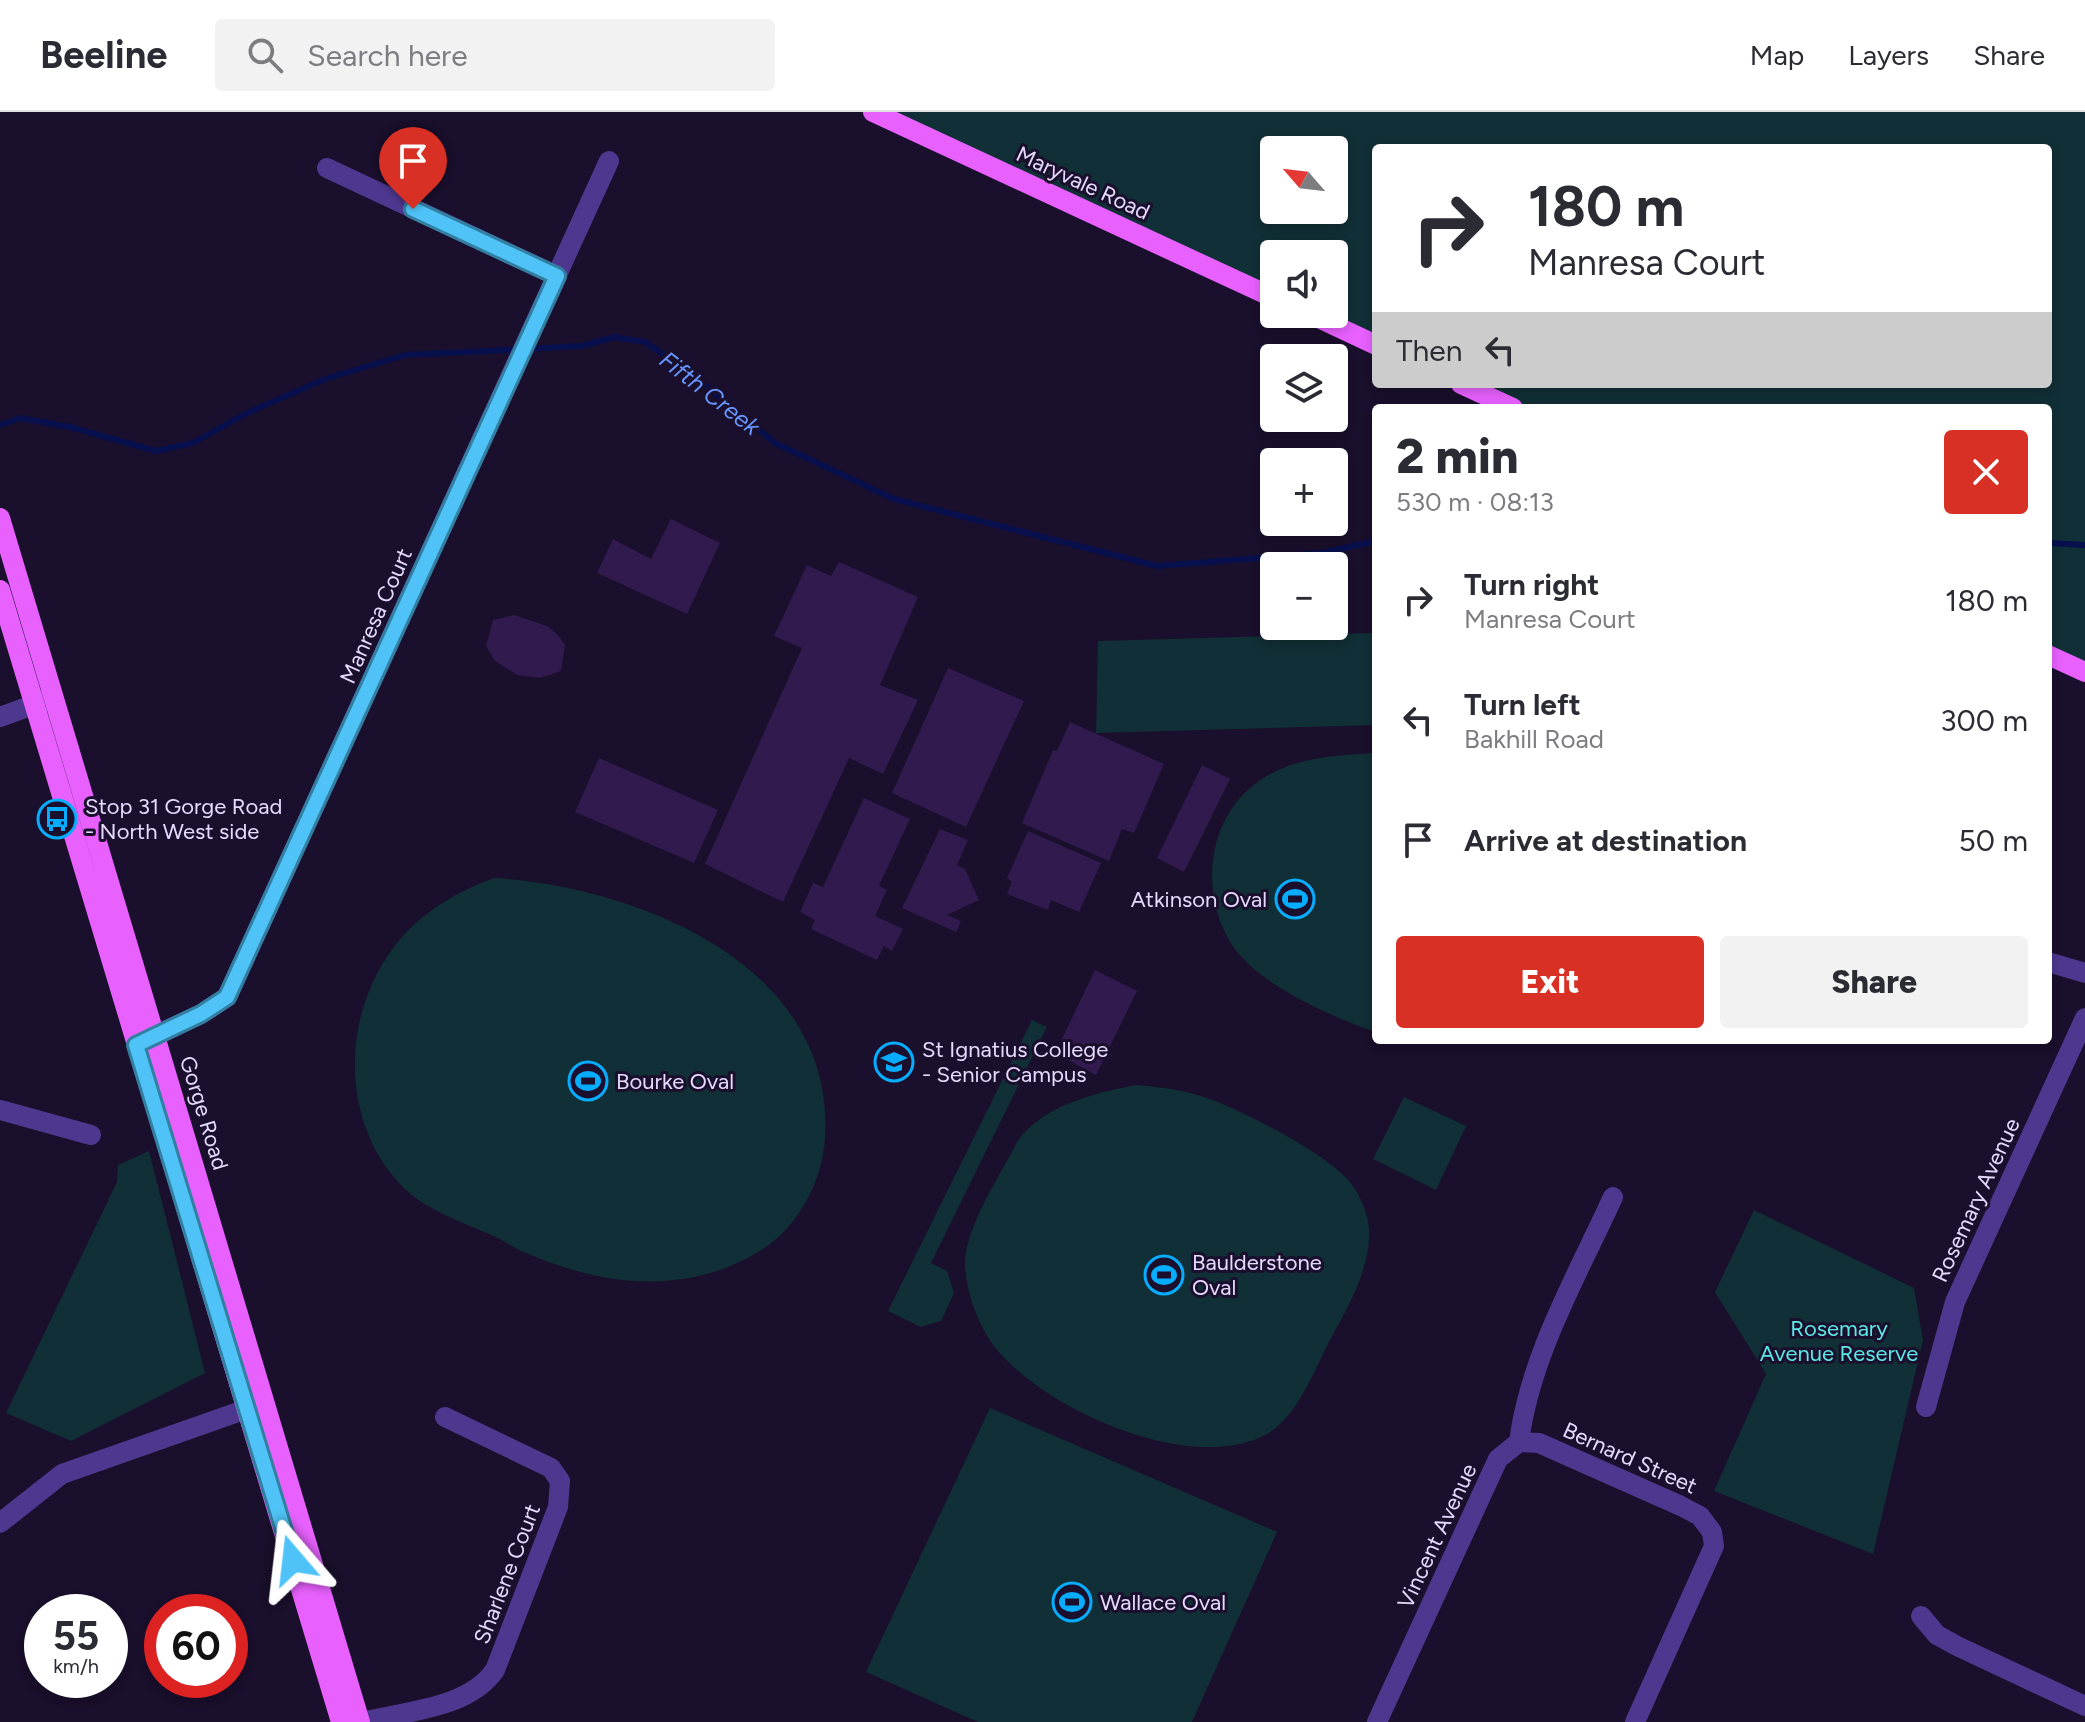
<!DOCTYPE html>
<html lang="en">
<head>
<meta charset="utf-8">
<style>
  :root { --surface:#fff; --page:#f2f2f3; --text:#2b2b33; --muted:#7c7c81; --line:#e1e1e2; --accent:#d93025 }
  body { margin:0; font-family:Figtree,sans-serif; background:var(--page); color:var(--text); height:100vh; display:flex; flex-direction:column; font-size:30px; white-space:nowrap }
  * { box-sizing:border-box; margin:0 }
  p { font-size:26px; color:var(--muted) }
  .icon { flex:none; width:44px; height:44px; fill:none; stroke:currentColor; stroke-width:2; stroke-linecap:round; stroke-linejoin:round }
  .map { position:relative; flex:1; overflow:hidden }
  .drawer { position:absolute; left:1372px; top:292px; width:680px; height:640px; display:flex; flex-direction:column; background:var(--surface); border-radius:8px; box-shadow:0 4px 12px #0003 }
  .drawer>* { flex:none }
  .top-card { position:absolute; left:1372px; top:32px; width:680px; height:244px; border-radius:8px; box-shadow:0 4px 12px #0003; background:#fff; color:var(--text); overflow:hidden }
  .needle { width:52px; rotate:298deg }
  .buttons { position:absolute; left:1260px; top:24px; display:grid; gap:16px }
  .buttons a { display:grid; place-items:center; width:88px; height:88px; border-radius:8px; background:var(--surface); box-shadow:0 4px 12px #0003; font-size:40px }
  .speed { position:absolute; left:24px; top:1482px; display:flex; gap:16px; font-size:40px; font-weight:700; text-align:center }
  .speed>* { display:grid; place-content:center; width:104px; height:104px; border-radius:50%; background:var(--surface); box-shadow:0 4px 12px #0003; line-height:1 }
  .speed small { font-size:20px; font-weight:400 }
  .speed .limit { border:12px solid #d22; background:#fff; color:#111 }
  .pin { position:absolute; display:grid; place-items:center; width:68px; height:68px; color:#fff; margin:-82px -34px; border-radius:50% 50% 50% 0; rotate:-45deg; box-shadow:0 0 8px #0007 }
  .pin .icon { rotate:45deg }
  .me { position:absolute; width:88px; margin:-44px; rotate:343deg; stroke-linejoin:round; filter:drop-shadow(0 0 6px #0008) }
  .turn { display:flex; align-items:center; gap:28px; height:168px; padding:0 24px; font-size:36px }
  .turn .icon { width:104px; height:104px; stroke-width:2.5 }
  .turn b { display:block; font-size:56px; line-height:68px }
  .then { display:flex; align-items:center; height:76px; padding:0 24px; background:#0003; gap:16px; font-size:30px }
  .round { display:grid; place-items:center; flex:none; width:84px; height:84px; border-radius:8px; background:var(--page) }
  .overview { display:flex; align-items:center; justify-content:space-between; height:136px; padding:0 24px }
  h1 { font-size:48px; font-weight:800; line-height:60px }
  .action { display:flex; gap:16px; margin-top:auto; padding:16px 24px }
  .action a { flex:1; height:92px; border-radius:8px; background:var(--accent); color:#fff; font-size:32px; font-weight:800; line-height:92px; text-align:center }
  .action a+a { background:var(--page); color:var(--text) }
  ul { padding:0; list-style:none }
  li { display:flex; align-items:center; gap:24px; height:120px; padding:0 24px }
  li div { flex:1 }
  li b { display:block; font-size:30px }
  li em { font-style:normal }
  header { display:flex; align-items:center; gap:48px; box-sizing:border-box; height:112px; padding:0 40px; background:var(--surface); border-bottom:2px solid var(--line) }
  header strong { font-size:38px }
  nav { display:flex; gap:44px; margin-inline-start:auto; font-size:28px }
  .search { width:560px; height:72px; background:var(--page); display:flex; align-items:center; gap:20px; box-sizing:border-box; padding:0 28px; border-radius:8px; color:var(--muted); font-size:30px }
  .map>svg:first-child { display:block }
  .green { fill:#112f36; fill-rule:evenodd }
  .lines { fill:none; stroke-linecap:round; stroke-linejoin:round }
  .stream { stroke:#07104d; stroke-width:6 }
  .building { fill:#301a4e }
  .minor { stroke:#4e378e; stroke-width:20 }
  .major { stroke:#e861ff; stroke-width:20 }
  .route-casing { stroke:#337fa1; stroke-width:20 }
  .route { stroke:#4fc3f7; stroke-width:14 }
  .labels { text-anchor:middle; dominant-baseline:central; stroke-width:6; stroke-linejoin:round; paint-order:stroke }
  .street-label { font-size:22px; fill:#e6daff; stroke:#1a0f2c }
  .poi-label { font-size:22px; fill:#e6daff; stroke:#1a0f2c; text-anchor:start }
  .park-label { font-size:22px; fill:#5ce9e6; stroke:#1a0f2c }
  .water-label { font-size:24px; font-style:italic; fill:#6896ff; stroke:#1a0f2c }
</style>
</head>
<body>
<header>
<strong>Beeline</strong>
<div class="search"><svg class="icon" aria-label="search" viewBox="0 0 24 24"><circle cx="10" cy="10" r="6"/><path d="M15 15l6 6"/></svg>Search here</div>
<nav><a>Map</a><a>Layers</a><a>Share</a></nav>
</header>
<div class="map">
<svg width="2085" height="1610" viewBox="0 0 2085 1610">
  <rect width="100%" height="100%" fill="#1a0f2c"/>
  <!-- green -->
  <path class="green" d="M873,0H2085V561L2048,544V296H1513L1461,272H2048V36H1376V233L1310,202H1334V142H1274V186ZM1274,38H1334V98H1274Z
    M1376,521V613L1096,621L1098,529Z
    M1376,641V920C1332,905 1258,873 1232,833C1199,782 1206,706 1259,669C1293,645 1336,643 1376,641Z
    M494,766C638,775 836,853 825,1026C823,1067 799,1114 763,1137C690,1184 603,1175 526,1141C513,1136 502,1127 489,1122C458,1108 424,1098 400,1072C337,1005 342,893 402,825C427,797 459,779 494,766Z
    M1032,908L1047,915L931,1151L947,1159L954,1181L941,1209L921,1215L888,1199Z
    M1136,973C1160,975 1185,978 1207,986C1242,998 1325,1041 1348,1068C1358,1078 1369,1103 1369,1117C1371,1158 1347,1196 1329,1230C1313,1261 1297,1306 1265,1323C1189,1363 1043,1297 994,1234C978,1213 967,1181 965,1155C963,1117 1001,1063 1018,1028C1045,993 1094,981 1136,973Z
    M1404,985L1466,1014L1436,1078L1373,1047Z
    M149,1039L205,1261L71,1329L6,1301L117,1070L118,1053Z
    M1754,1098L1914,1176L1923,1228L1873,1442L1714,1379L1766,1262L1715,1180Z
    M990,1296L1277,1420L1192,1610H978L866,1560Z"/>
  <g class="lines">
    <!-- stream -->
    <path class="stream" d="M0,313L20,306L70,315L156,339L193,331L245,302L325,267L405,243L582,234L614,225L645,230L689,260L775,331L894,387L1157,454L1322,441L1376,429
      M2048,431L2085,433"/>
  </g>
  <!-- building -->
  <path class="building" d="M671,407L720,431L687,502L597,461L613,427L651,447Z
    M839,450L918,485L880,573L918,588L883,662L849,646L783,790L705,752L802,536L774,524L807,453L831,464Z
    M514,503L547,514L557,522L565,533L561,559L540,566L517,563L495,549L486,534L493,508Z
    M948,556L1024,589L966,715L892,681Z
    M1070,610L1164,652L1134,721L1122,717L1109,749L1022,711L1053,638L1057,639Z
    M599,646L718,698L694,751L575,700Z
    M1202,653L1230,667L1184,760L1157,746Z
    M864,686L910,707L879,774L887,778L875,804L903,817L892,839L884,834L877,848L811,817L815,808L800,800L813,771L823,775Z
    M940,717L968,728L957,753L965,757L979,788L947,803L961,809L956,820L902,796Z
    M1028,719L1101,751L1079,800L1051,788L1048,798L1007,782L1012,770L1007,766Z
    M1095,858L1137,879L1096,963L1055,941Z"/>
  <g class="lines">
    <!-- minor -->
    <path class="minor" d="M327,56L557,164
      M0,605L49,587
      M2048,850L2085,861
      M140,931L201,902L227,885L609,49
      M0,998L91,1023
      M1926,1295L1955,1190L2085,906
      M1519,1330L1539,1331L1681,1394L1700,1404L1712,1420L1714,1434L1635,1610
      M0,1411L62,1362L261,1292
      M1921,1504L1937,1523L1957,1534L2085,1594
      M362,1610C406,1599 468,1597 495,1558L558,1395L560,1369L551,1356L445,1305
      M1377,1610L1498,1347L1519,1330C1530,1244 1577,1164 1613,1085"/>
    <!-- major -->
    <path class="major" d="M873,0L1274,186
      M1310,202L1376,233
      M1461,272L1513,296
      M0,406L360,1610
      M0,478L341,1610
      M2048,543L2085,560"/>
  </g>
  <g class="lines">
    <defs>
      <path id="route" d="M293,1448L136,933L201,902L227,885L557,164L413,97"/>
    </defs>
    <!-- route casing -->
    <use href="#route" class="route-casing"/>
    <!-- route -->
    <use href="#route" class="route"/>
  </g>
  <!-- icons -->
  <defs>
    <symbol id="bus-ring" viewBox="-11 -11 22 22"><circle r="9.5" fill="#1a0f2c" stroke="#06adff" stroke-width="1.5"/><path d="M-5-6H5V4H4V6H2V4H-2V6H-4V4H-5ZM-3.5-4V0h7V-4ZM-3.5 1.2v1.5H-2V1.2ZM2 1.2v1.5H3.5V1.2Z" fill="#06adff"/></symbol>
    <symbol id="stadium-ring" viewBox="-11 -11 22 22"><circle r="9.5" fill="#1a0f2c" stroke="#06adff" stroke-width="1.5"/><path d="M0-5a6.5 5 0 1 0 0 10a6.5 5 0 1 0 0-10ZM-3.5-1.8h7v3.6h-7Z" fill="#06adff"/></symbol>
    <symbol id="school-ring" viewBox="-11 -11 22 22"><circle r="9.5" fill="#1a0f2c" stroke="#06adff" stroke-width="1.5"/><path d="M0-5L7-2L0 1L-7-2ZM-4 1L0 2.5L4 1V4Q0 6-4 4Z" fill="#06adff"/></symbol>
  </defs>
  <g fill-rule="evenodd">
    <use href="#bus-ring" x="35" y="685" width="44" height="44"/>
    <use href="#stadium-ring" x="1273" y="765" width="44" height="44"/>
    <use href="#school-ring" x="872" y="928" width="44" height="44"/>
    <use href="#stadium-ring" x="566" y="947" width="44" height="44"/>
    <use href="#stadium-ring" x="1142" y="1141" width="44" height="44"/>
    <use href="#stadium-ring" x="1050" y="1468" width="44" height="44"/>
  </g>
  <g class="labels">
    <!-- street labels -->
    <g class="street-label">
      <text transform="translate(1083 71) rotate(25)">Maryvale Road</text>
      <text transform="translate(376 504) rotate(-66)">Manresa Court</text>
      <text transform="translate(204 1001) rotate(73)">Gorge Road</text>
      <text transform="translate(1976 1088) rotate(-65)">Rosemary Avenue</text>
      <text transform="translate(1630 1346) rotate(24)">Bernard Street</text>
      <text transform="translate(1437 1424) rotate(-65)">Vincent Avenue</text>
      <text transform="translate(507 1462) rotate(-69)">Sharlene Court</text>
    </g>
    <!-- poi labels -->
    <g class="poi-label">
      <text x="85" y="694">Stop 31 Gorge Road<tspan x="85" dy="25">- North West side</tspan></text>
      <text x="1267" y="787" text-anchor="end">Atkinson Oval</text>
      <text x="922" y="937">St Ignatius College<tspan x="922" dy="25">- Senior Campus</tspan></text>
      <text x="616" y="969">Bourke Oval</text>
      <text x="1192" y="1150">Baulderstone<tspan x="1192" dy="25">Oval</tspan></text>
      <text x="1100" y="1490">Wallace Oval</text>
    </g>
    <!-- park labels -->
    <g class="park-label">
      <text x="1839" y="1216">Rosemary<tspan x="1839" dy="25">Avenue Reserve</tspan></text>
    </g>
    <!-- water labels -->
    <g class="water-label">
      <text transform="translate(710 281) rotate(38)">Fifth Creek</text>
    </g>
  </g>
</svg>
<div class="buttons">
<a><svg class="needle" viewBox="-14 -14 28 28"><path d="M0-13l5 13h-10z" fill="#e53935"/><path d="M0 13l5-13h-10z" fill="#7c7c81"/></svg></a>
<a><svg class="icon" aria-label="sound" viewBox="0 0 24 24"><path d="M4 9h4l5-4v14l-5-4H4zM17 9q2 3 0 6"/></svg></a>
<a><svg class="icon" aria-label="layers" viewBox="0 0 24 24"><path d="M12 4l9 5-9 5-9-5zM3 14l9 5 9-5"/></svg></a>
<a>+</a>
<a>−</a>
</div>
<div class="speed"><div>55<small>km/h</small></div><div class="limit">60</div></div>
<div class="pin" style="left:413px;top:97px;background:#d93025"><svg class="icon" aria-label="arrive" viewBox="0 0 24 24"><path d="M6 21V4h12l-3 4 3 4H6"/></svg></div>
<svg class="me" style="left:293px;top:1448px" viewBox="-20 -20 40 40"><path d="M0-17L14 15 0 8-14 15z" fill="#4fc3f7" stroke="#fff" stroke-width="4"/></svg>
<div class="top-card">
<div class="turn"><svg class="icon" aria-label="right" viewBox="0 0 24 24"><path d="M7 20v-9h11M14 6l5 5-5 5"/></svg><div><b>180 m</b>Manresa Court</div></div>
<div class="then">Then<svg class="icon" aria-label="left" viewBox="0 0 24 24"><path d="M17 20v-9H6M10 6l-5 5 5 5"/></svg></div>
</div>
<section class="drawer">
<div class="overview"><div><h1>2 min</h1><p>530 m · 08:13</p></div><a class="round" style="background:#d93025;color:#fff"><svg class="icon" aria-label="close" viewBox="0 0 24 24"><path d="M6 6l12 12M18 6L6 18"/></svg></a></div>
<ul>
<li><svg class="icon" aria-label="right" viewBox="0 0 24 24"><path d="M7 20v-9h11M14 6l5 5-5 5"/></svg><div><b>Turn right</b><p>Manresa Court</p></div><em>180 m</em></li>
<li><svg class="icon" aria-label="left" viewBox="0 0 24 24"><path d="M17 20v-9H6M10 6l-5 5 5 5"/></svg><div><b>Turn left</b><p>Bakhill Road</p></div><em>300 m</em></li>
<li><svg class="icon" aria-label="arrive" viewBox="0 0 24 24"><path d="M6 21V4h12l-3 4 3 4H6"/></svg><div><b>Arrive at destination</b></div><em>50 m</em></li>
</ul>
<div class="action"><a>Exit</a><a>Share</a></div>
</section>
</div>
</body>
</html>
